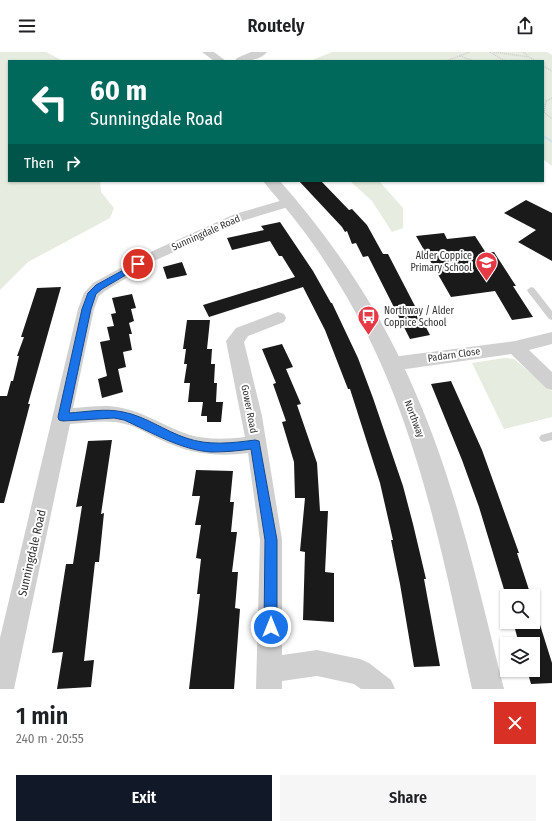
<!DOCTYPE html>
<html lang="en">
<head>
<meta charset="utf-8">
<style>
  :root { --surface:#fff; --page:#f6f6f6; --text:#202124; --muted:#757577; --accent:#111827 }
  body { margin:0; font-family:"Fira Sans Condensed",sans-serif; background:var(--page); color:var(--text); height:100vh; display:flex; flex-direction:column; font-size:15px; white-space:nowrap }
  * { box-sizing:border-box; margin:0 }
  p { font-size:13px; color:var(--muted) }
  .icon { flex:none; width:22px; height:22px; fill:none; stroke:currentColor; stroke-width:2; stroke-linecap:round; stroke-linejoin:round }
  .map { position:relative; height:637px; overflow:hidden }
  .drawer { display:flex; flex-direction:column; background:var(--surface); flex:1 }
  .drawer>* { flex:none }
  .banner { position:absolute; left:8px; top:8px; width:536px; height:122px; border-radius:0px; box-shadow:0 1px 3px #0004; background:#00695c; color:#fff; overflow:hidden }
  .buttons { position:absolute; left:500px; top:537px; display:grid; gap:8px }
  .buttons a { display:grid; place-items:center; width:40px; height:40px; border-radius:0px; background:var(--surface); box-shadow:0 1px 3px #0004; font-size:20px }
  .pin { position:absolute; display:grid; place-items:center; width:34px; height:34px; color:#fff; margin:-17px; border:2px solid #fff; border-radius:50%; box-shadow:0 1px 4px #0007 }
  .me { position:absolute; width:44px; margin:-22px; rotate:0deg; stroke-linejoin:round; filter:drop-shadow(0 0 3px #0008) }
  .turn { display:flex; align-items:center; gap:14px; height:84px; padding:0 16px; font-size:18px }
  .turn .icon { width:52px; height:52px; stroke-width:2.5 }
  .turn b { display:block; font-size:28px; line-height:34px }
  .then { display:flex; align-items:center; height:38px; padding:0 16px; background:#0003; gap:8px; font-size:15px }
  .round { display:grid; place-items:center; flex:none; width:42px; height:42px; border-radius:0px; background:var(--page) }
  .head { display:flex; align-items:center; justify-content:space-between; height:68px; padding:0 16px }
  h1 { font-size:24px; font-weight:600; line-height:30px }
  .button { display:flex; gap:8px; margin-top:auto; padding:8px 16px }
  .button a { flex:1; height:46px; border-radius:0px; background:var(--accent); color:#fff; font-size:16px; font-weight:600; line-height:46px; text-align:center }
  .button a+a { background:var(--page); color:var(--text) }
  header { display:flex; justify-content:space-between; align-items:center; height:52px; padding:0 16px; background:var(--surface); font-size:18px; font-weight:600 }
  .map>svg:first-child { display:block }
  .green { fill:#e6ecdf }
  .lines { fill:none; stroke-linecap:round; stroke-linejoin:round }
  .stream { fill:#cfe2ee; fill-rule:evenodd }
  .building { fill:#1a1a1a }
  .path { stroke:#cdcdcd; stroke-width:1.5; stroke-dasharray:1 1; stroke-linecap:butt }
  .service { fill:#d0d0d0; fill-rule:evenodd }
  .minor { fill:#d0d0d0; fill-rule:evenodd }
  .tertiary { fill:#d0d0d0; fill-rule:evenodd }
  .route { fill:#1a73e8; stroke:#114b97 }
  .labels { text-anchor:middle; dominant-baseline:central; stroke-width:4; stroke-linejoin:round; paint-order:stroke }
  .street-label { font-size:10px; fill:#333; stroke:#fff }
  .poi-label { font-size:10px; fill:#333; stroke:#fff; text-anchor:end }
  .near-street-label { font-size:12px; fill:#333; stroke:#fff }
</style>
</head>
<body>
<header><svg class="icon" aria-label="menu" viewBox="0 0 24 24"><path d="M4 6h16M4 12h16M4 18h16"/></svg>Routely<svg class="icon" aria-label="share" viewBox="0 0 24 24"><path d="M12 15V3M7 8l5-5 5 5M5 13v7h14v-7"/></svg></header>
<div class="map">
<svg width="552" height="637" viewBox="0 0 552 637">
  <rect width="100%" height="100%" fill="#fff"/>
  <!-- green -->
  <path class="green" d="M0,0H46L63,9H9V129H100L101,140L114,156L110,166L28,210L0,238Z
    M332,0H547L552,3V114L543,107V9H310Z
    M350,129H379L403,156V176L392,180L372,149Z
    M504,306L514,307L552,339V365L504,377L472,311Z"/>
  <g class="lines">
    <!-- stream -->
    <path class="stream" d="M543,83L552,88V91L543,85Z"/>
  </g>
  <!-- building -->
  <path class="building" d="M299,129H321L349,158L352,157L367,173L383,202H388L430,283L410,287L368,204L363,205L356,191L352,192L347,179L345,180L342,175Z
    M526,148L552,161V209L518,190L536,178L504,161Z
    M280,170L313,219L331,251H332L358,306L373,346L403,434L413,472L426,527H424L440,614L414,615L400,532L391,488H393L380,431L350,337H348L325,278L303,235L209,265L203,253L295,225L282,204H279L270,189L232,198L227,186L264,178L261,174Z
    M444,181L447,187L475,184L486,201L494,200L516,234H513L533,265L512,268L495,239L451,245L416,184Z
    M182,210L187,223L167,227L163,215Z
    M61,235L28,352H30L4,451H0V344H7L11,329H13L19,304H17L24,285H21L37,236Z
    M132,242L136,256L131,257L134,269L129,271L132,282H129L132,298L123,300L126,315L118,317L123,340L102,346L98,327L107,324L100,290L110,288L107,275L114,274L111,262L116,261L112,246Z
    M187,268H210L207,297H212L211,312H215L214,331H217L216,350H223L221,370H207V364H201L203,350H188L190,331H184L187,312H184L186,297H183Z
    M282,292L293,315L286,317L301,352L297,353L317,411L320,459H328L325,520L334,521V570L303,568L305,500L300,499L305,446H295L294,410L282,370L286,369L273,332L276,331L262,297Z
    M451,329L482,398L519,501H517L531,544H506L479,455L462,408L431,332Z
    M112,388L101,462L104,461L99,510H95L84,609L94,608L91,635L57,637L63,600L52,601L66,512H73L82,454L76,455L88,389Z
    M196,418L233,419L230,450H234L231,480H237L232,520H238L235,556L240,557L234,637H189L200,542H197L201,507L196,506L201,473H195L200,444H192Z
    M533,560H536L552,611V631L531,632L527,618H533V592H519L515,577L533,576Z"/>
  <g class="lines">
    <!-- path -->
    <path class="path" d="M490,0L505,9
      M494,0L529,5L536,9
      M523,0L528,4
      M460,4L474,9
      M446,9L470,0
      M543,14L552,19
      M552,46L546,49L544,60L552,67"/>
    <!-- service -->
    <path class="service" d="M531,235L534,236L552,259V268L549,267L528,240L527,238Z
      M552,380V388L544,390L541,389L539,386L541,383Z"/>
    <!-- minor -->
    <path class="minor" d="M202,0H214L226,9H214Z
      M290,146L295,147L297,150L295,153L245,168L156,208L105,239L99,244L94,257L73,356C89,355 106,352 122,356C147,361 167,376 190,383C208,388 227,387 245,385L226,289L236,276L278,260L284,262L286,266L284,270L248,284L244,290L262,364L282,488V603L317,598L360,607L369,611L391,628L395,637H361L354,632L317,624L282,629V637H256L260,488L248,401C216,405 190,402 161,388C149,383 138,375 125,372C107,367 88,371 70,372L14,637H0V586L78,257L84,241L93,231L146,202L235,162Z
      M552,280V292L529,298L552,320V338L546,336L511,302L392,319L386,317L383,312L386,307L392,305L515,289Z"/>
    <!-- tertiary -->
    <path class="tertiary" d="M251,0H267C260,9 246,9 235,9L237,6Z
      M263,129H280C336,193 383,263 416,342C457,436 479,538 504,637H472C444,510 420,380 358,265C339,230 317,195 292,164C283,152 272,141 263,129Z"/>
  </g>
  <!-- route -->
  <path class="route" d="M138,210L142,212L141,214L102,237L96,242L91,257L69,361C86,360 106,356 123,360C145,364 165,379 186,386C209,394 232,391 255,388L259,389L277,488V575L275,579L271,581L266,579L264,575L265,488L251,397C238,399 224,400 211,400C181,398 151,380 124,368L114,366L63,369L59,368L58,365L82,257L88,241L96,233Z"/>
  <!-- icons -->
  <defs>
    <symbol id="school-pin" viewBox="-11 -11 22 30"><path d="M0 17L-7.5 6A9.5 9.5 0 1 1 7.5 6Z" fill="#e63946" stroke="#fff"/><path d="M0-5L7-2L0 1L-7-2ZM-4 1L0 2.5L4 1V4Q0 6-4 4Z" fill="#fff"/></symbol>
    <symbol id="bus-pin" viewBox="-11 -11 22 30"><path d="M0 17L-7.5 6A9.5 9.5 0 1 1 7.5 6Z" fill="#e63946" stroke="#fff"/><path d="M-5-6H5V4H4V6H2V4H-2V6H-4V4H-5ZM-3.5-4V0h7V-4ZM-3.5 1.2v1.5H-2V1.2ZM2 1.2v1.5H3.5V1.2Z" fill="#fff"/></symbol>
  </defs>
  <g fill-rule="evenodd">
    <use href="#school-pin" x="474" y="198" width="25" height="34"/>
    <use href="#bus-pin" x="356" y="252" width="25" height="34"/>
  </g>
  <g class="labels">
    <!-- street labels -->
    <g class="street-label">
      <text transform="translate(206 181) rotate(-24)">Sunningdale Road</text>
      <text transform="translate(454 303) rotate(-8)">Padarn Close</text>
      <text transform="translate(249 357) rotate(79)">Gower Road</text>
      <text transform="translate(414 367) rotate(69)">Northway</text>
    </g>
    <!-- poi labels -->
    <g class="poi-label">
      <text x="472" y="204">Alder Coppice<tspan x="472" dy="12">Primary School</tspan></text>
      <text x="384" y="259" text-anchor="start">Northway / Alder<tspan x="384" dy="12">Coppice School</tspan></text>
    </g>
    <!-- near-street labels -->
    <g class="near-street-label">
      <text transform="translate(32 501) rotate(-77)">Sunningdale Road</text>
    </g>
  </g>
</svg>
<div class="buttons">
<a><svg class="icon" aria-label="search" viewBox="0 0 24 24"><circle cx="10" cy="10" r="6"/><path d="M15 15l6 6"/></svg></a>
<a><svg class="icon" aria-label="layers" viewBox="0 0 24 24"><path d="M12 4l9 5-9 5-9-5zM3 14l9 5 9-5"/></svg></a>
</div>
<div class="pin" style="left:138px;top:212px;background:#d93025"><svg class="icon" aria-label="arrive" viewBox="0 0 24 24"><path d="M6 21V4h12l-3 4 3 4H6"/></svg></div>
<svg class="me" style="left:271px;top:575px" viewBox="-20 -20 40 40"><circle r="17" fill="#1a73e8" stroke="#fff" stroke-width="3"/><path d="M0-11L8 9 0 5-8 9z" fill="#fff"/></svg>
<div class="banner">
<div class="turn"><svg class="icon" aria-label="left" viewBox="0 0 24 24"><path d="M17 20v-9H6M10 6l-5 5 5 5"/></svg><div><b>60 m</b>Sunningdale Road</div></div>
<div class="then">Then<svg class="icon" aria-label="right" viewBox="0 0 24 24"><path d="M7 20v-9h11M14 6l5 5-5 5"/></svg></div>
</div>
</div>
<section class="drawer">
<div class="head"><div><h1>1 min</h1><p>240 m · 20:55</p></div><a class="round" style="background:#d93025;color:#fff"><svg class="icon" aria-label="close" viewBox="0 0 24 24"><path d="M6 6l12 12M18 6L6 18"/></svg></a></div>
<div class="button"><a>Exit</a><a>Share</a></div>
</section>
</body>
</html>
